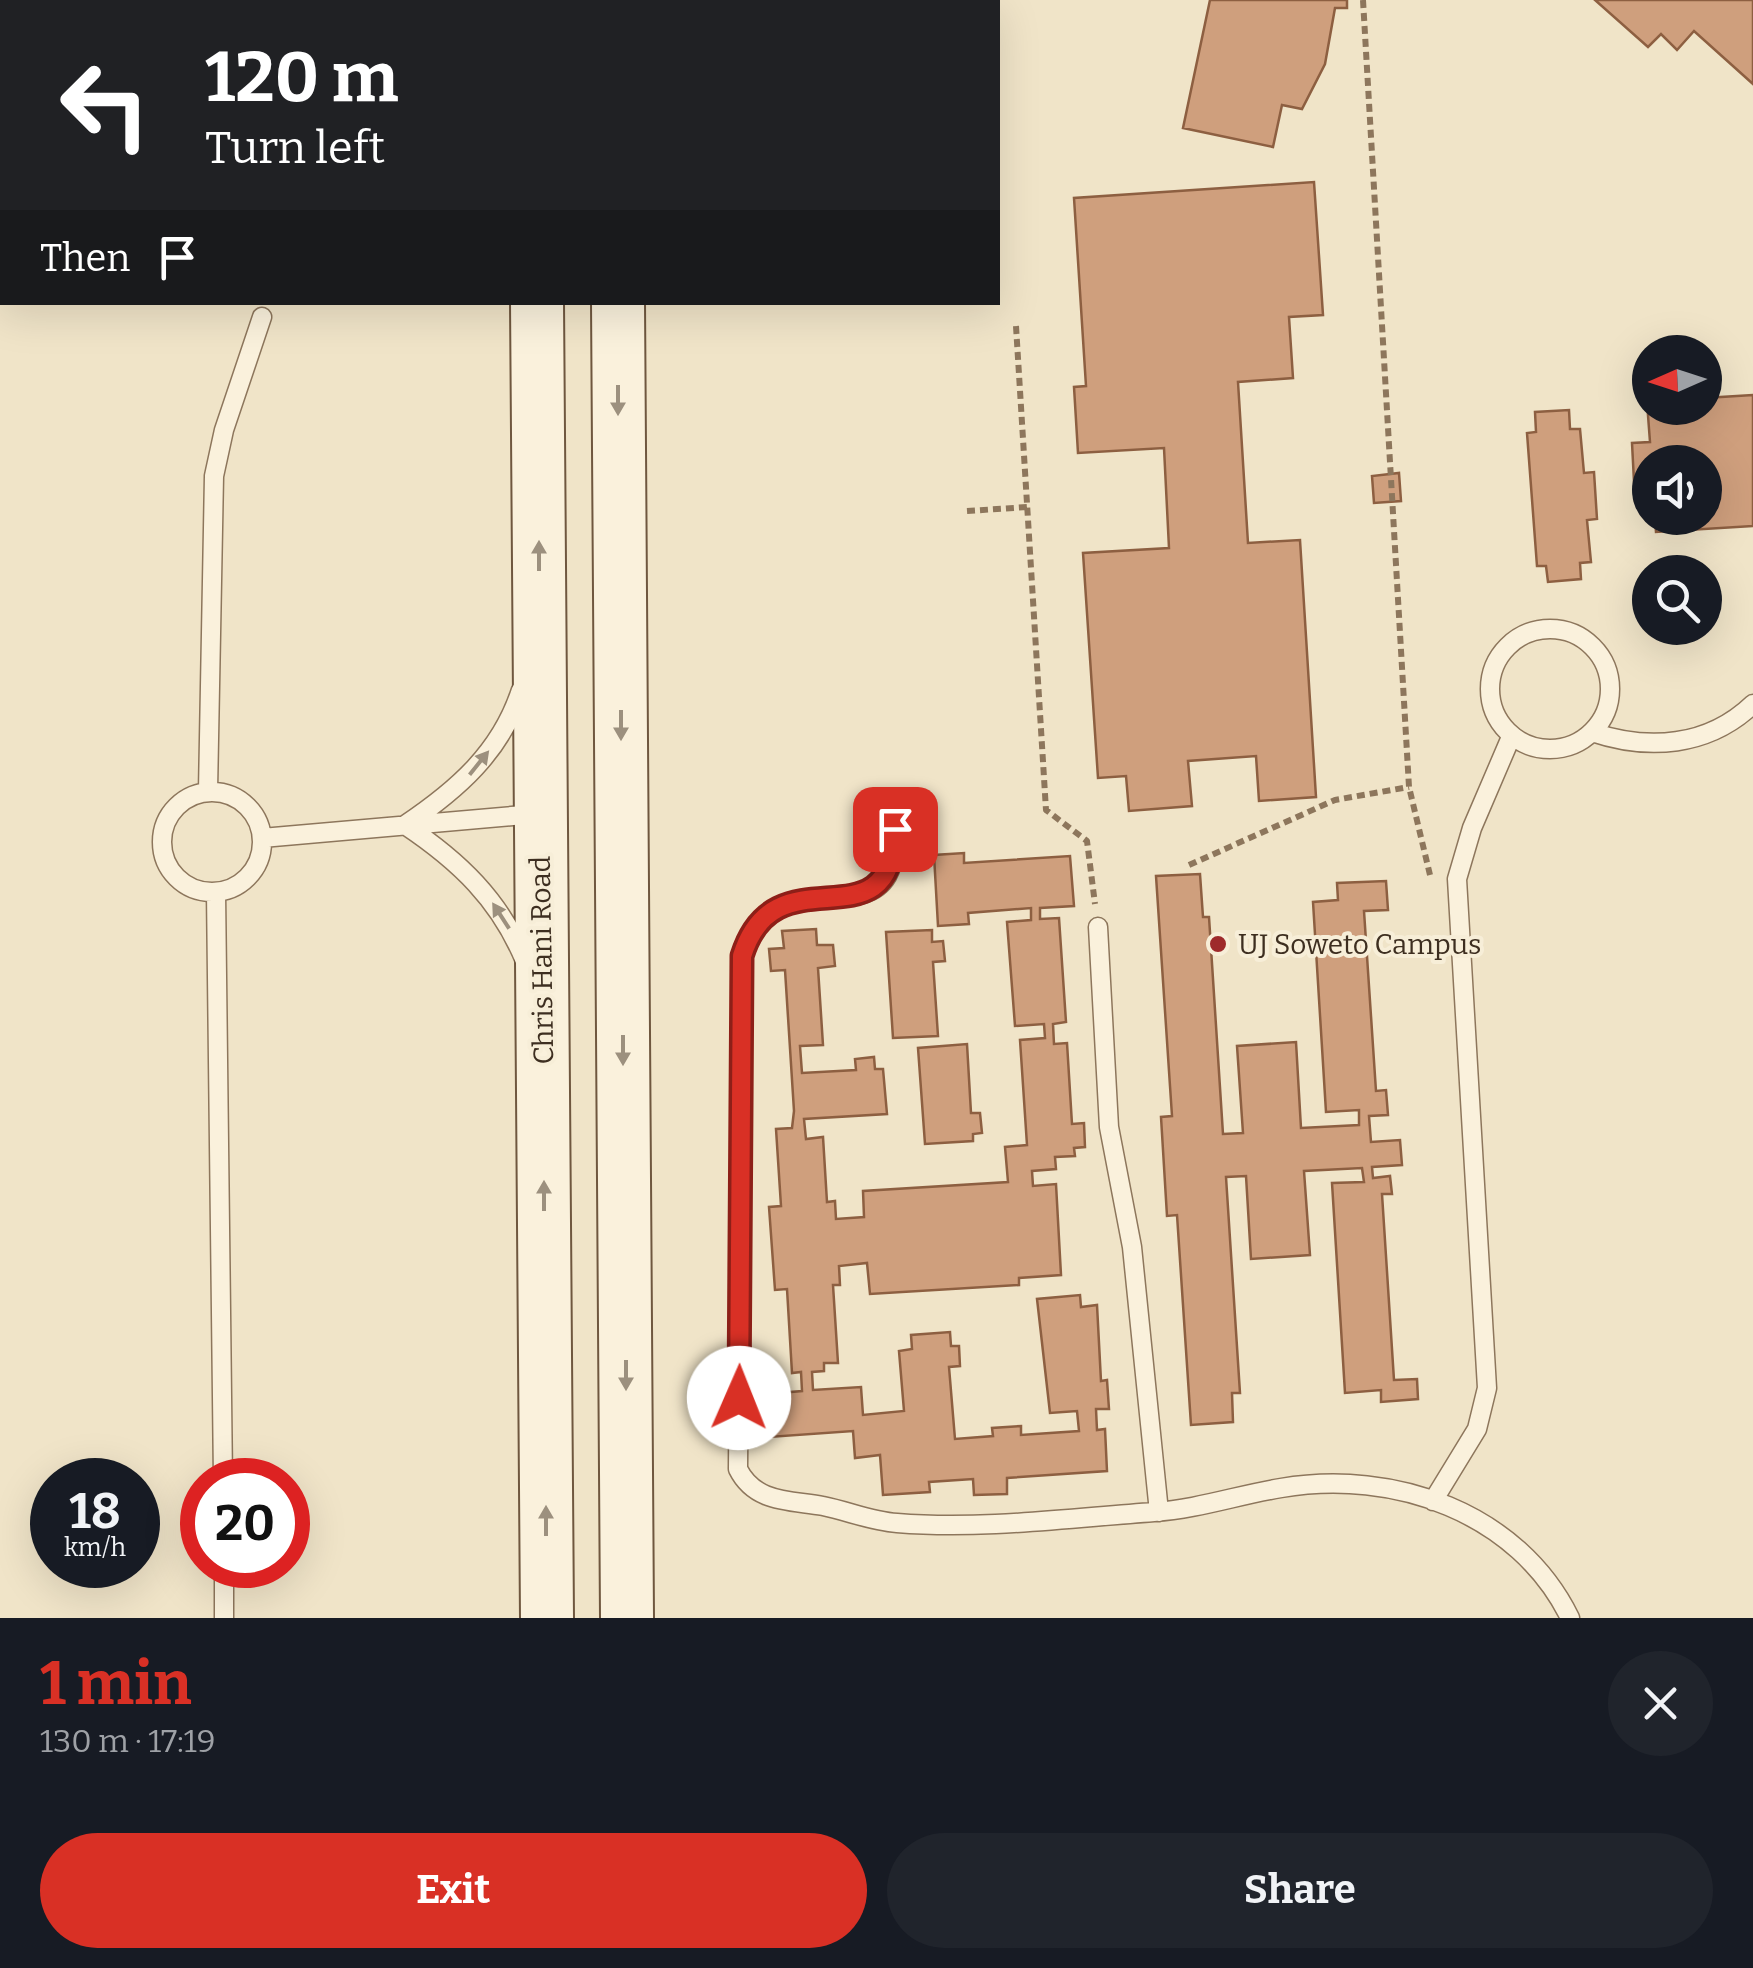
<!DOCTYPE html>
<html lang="en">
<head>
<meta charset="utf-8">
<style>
  :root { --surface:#171b24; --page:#20242c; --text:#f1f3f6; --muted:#9ea1a6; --accent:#d93025 }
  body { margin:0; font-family:Bitter,serif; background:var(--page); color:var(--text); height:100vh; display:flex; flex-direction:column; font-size:38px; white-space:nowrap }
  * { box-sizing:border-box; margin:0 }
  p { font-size:32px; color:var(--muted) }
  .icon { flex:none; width:55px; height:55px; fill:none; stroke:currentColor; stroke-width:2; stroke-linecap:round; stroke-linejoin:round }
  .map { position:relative; height:1618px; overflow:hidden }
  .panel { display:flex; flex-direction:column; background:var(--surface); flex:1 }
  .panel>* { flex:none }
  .top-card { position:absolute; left:0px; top:0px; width:1000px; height:305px; box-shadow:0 10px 40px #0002; background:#202124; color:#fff; overflow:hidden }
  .needle { width:65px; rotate:267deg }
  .buttons { position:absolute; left:1632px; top:335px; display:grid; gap:20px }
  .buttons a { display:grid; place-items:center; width:90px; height:90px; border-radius:50%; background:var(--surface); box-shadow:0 10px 40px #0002; font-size:50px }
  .speed { position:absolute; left:30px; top:1458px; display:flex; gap:20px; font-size:50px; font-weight:700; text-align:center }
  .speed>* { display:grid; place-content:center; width:130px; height:130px; border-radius:50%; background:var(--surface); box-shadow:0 10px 40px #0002; line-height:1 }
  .speed small { font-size:25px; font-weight:400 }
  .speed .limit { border:15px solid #d22; background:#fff; color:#111 }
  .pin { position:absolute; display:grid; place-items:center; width:85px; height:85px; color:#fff; margin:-42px; border-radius:20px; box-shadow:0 5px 15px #0006 }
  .me { position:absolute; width:110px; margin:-55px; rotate:1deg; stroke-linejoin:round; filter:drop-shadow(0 0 8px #0008) }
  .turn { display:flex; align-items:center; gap:35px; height:210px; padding:0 40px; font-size:45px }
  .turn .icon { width:130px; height:130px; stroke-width:2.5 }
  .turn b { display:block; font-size:70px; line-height:85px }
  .then { display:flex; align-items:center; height:95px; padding:0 40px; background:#0003; gap:20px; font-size:38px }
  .round { display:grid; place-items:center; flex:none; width:105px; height:105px; border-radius:52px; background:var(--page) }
  .overview { display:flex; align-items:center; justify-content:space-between; height:170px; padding:0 40px }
  h1 { font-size:60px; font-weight:700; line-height:75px; color:var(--accent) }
  .action { display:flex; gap:20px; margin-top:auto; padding:20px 40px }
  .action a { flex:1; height:115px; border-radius:60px; background:var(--accent); color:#fff; font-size:40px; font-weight:700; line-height:115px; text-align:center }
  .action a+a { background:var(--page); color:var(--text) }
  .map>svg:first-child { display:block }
  .building { fill:#cf9f7d; stroke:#8d5f41; stroke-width:2.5 }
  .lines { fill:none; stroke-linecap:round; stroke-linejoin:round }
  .service-casing { stroke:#8d765c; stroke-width:21 }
  .secondary-casing { stroke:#6f573f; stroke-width:56 }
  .path { stroke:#8d765c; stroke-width:6; stroke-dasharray:8 5; stroke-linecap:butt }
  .service { stroke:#faf1dc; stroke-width:18 }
  .secondary { stroke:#faf1dc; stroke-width:52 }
  .oneway { fill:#9c907e }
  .route-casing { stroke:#8d1f18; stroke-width:25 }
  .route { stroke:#d93025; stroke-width:18 }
  .poi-dot { fill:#9e2a2b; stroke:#f7eed8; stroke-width:4 }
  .labels { text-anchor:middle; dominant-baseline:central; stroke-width:8; stroke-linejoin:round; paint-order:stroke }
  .poi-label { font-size:28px; fill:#3d2e20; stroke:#f7eed8; text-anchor:start }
  .street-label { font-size:28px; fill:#3d2e20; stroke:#f7eed8 }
</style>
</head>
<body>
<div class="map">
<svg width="1753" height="1618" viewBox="0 0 1753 1618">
  <rect width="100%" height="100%" fill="#f0e4c8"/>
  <!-- building -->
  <path class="building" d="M1210,0H1347V8H1335L1325,64L1302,109L1282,105L1273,147L1183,128Z
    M1595,0H1753V84L1694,31L1677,50L1661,34L1648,47Z
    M1314,182L1323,315L1289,317L1293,378L1238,382L1248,543L1300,540L1316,797L1259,801L1256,756L1188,761L1192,806L1129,811L1126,776L1098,778L1083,553L1169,548L1164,448L1078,453L1074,387L1086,386L1074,198Z
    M1753,395V526L1656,532L1655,518H1705V462H1650V500L1635,501L1632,443L1650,442L1647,402L1650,408H1705V398Z
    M1569,410L1570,429H1580L1584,473L1594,472L1597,519L1587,520L1591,562L1580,563L1581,579L1548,582L1546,566H1537L1527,433L1536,432L1535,412Z
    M1399,473L1401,501L1374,503L1372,476Z
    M964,853V863L1070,856L1074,906L1040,908V919L1059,918L1066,1022L1053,1024L1054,1044L1067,1043L1072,1124L1084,1123L1085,1147L1074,1148L1075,1156L1055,1157L1056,1169L1032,1171L1033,1186L1056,1184L1061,1275L1019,1278V1285L870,1294L867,1263L839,1266L840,1285H833L838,1363H824V1371L812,1372L813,1390L861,1387L863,1415L904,1411L899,1351L912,1349L911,1335L950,1332L951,1346H959L960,1366L949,1367L955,1439L993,1436L992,1428L1021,1426V1435L1079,1431L1077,1411L1050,1413L1037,1299L1080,1295L1081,1307L1097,1305L1101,1381L1107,1380L1109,1409H1096L1097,1430L1105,1429L1107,1471L1007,1478V1494L974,1495L973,1479L929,1482L930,1492L883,1495L880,1455L855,1458L853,1431L769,1437L766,1394L802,1391L801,1372L792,1373L787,1289L775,1290L769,1207L781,1206L776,1129L792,1128L794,1111L785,970L771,971L769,949L784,948L782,931L816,929L817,945H833L835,966L818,968L823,1045L800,1046L802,1073L856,1070L855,1059L874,1057L875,1069H883L887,1114L804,1119L806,1139L823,1137L827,1202L835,1201L836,1219L864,1217L863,1191L1008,1182L1005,1147L1027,1145L1020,1040L1045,1038L1044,1024L1015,1026L1007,922L1031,920V908L968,913L969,924L938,926L934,855Z
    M1200,874L1203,917H1209L1223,1134L1243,1133L1237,1046L1296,1042L1301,1128L1359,1125V1110L1326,1112L1313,902L1338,900L1337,883L1386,881L1388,910L1364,911L1376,1091L1386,1090L1388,1115L1369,1116L1371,1142L1400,1140L1402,1165L1372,1167L1373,1178L1390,1176L1392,1194H1382L1394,1380L1417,1379L1418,1399L1381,1402V1390L1345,1393L1332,1183L1364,1182L1362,1168L1304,1171L1310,1255L1251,1259L1246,1176L1226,1177L1240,1393H1232L1233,1422L1191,1425L1177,1215L1167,1216L1161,1117L1172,1116L1156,876Z
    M932,930V942L943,941L945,961L933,962L938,1036L893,1038L886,932Z
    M967,1044L971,1113H980L982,1133L973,1134V1141L925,1144L918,1048Z"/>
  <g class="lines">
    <defs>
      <path id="service" d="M819,0V2
        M1490 689a60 60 0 1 1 120 0a60 60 0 1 1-120 0Z
        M521,690C501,752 457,790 405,825C459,861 500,900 525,961
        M1592,732C1648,751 1708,747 1753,704
        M208,791L214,476L224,430L262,317
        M162 842a50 50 0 1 1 100 0a50 50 0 1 1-100 0Z
        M895,807C895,829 898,856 887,876C860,923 771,864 742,956L738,1469C755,1503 789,1500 823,1506C848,1511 871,1521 897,1523C981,1530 1070,1518 1154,1512C1198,1509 1238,1495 1281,1488C1394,1469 1518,1512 1570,1618
        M262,838L535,814
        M216,892L223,1480
        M1098,927L1109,1127L1132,1247L1159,1512
        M1433,1501L1477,1429L1487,1388L1457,879L1472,828L1511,737
        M224,1565V1618"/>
      <path id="secondary" d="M536,0V2
        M617,0V2
        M537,302L547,1618
        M618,302L627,1618"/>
    </defs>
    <!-- service casing -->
    <use href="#service" class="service-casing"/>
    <!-- secondary casing -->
    <use href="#secondary" class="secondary-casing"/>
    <!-- path -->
    <path class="path" d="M1363,0L1409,787L1430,875
      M1016,326L1046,810L1087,841L1095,904
      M967,511L1028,507
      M1189,865L1335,800L1409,787"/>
    <!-- service -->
    <use href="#service" class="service"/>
    <!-- secondary -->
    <use href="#secondary" class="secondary"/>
  </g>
  <!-- one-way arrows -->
  <defs><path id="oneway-solid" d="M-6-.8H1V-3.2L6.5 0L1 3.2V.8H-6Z" transform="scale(2.5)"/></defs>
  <g class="oneway">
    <use href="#oneway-solid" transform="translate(618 400) rotate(90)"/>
    <use href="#oneway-solid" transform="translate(539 556) rotate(-90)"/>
    <use href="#oneway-solid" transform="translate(621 725) rotate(90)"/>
    <use href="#oneway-solid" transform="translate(479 763) rotate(-51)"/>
    <use href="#oneway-solid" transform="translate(501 916) rotate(-123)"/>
    <use href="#oneway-solid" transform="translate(623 1050) rotate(90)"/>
    <use href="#oneway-solid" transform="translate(544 1196) rotate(-90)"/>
    <use href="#oneway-solid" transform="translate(626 1375) rotate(90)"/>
    <use href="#oneway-solid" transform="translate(546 1521) rotate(-90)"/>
  </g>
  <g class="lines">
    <defs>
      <path id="route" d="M739,1398L742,956C776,846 892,953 895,829"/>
    </defs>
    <!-- route casing -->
    <use href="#route" class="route-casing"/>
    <!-- route -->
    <use href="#route" class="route"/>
  </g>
  <!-- markers -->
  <circle class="poi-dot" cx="1218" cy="944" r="10"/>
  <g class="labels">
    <!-- poi labels -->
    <g class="poi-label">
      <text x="1238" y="944">UJ Soweto Campus</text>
    </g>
    <!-- street labels -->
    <g class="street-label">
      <text transform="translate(542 960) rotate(-91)">Chris Hani Road</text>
    </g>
  </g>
</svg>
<div class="buttons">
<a><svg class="needle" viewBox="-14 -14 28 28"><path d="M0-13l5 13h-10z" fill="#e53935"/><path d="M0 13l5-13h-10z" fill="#9ea1a6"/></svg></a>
<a><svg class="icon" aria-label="sound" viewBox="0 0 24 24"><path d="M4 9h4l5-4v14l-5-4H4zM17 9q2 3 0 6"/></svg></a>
<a><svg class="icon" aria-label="search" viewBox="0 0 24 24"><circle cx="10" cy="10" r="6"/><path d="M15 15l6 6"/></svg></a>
</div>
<div class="speed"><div>18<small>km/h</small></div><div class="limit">20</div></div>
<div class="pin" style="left:895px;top:829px;background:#d93025"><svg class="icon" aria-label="arrive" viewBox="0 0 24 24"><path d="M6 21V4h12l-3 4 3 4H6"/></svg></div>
<svg class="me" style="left:739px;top:1398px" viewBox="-20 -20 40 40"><circle r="19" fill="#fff"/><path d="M0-13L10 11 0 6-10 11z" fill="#d93025"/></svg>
<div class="top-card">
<div class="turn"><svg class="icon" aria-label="left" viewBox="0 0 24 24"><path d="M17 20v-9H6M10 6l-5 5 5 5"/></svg><div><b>120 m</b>Turn left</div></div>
<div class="then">Then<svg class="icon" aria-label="arrive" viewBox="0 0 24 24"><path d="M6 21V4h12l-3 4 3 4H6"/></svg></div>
</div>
</div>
<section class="panel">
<div class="overview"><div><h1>1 min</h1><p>130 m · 17:19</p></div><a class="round"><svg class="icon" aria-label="close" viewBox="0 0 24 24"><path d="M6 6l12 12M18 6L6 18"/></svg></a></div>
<div class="action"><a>Exit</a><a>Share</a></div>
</section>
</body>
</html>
